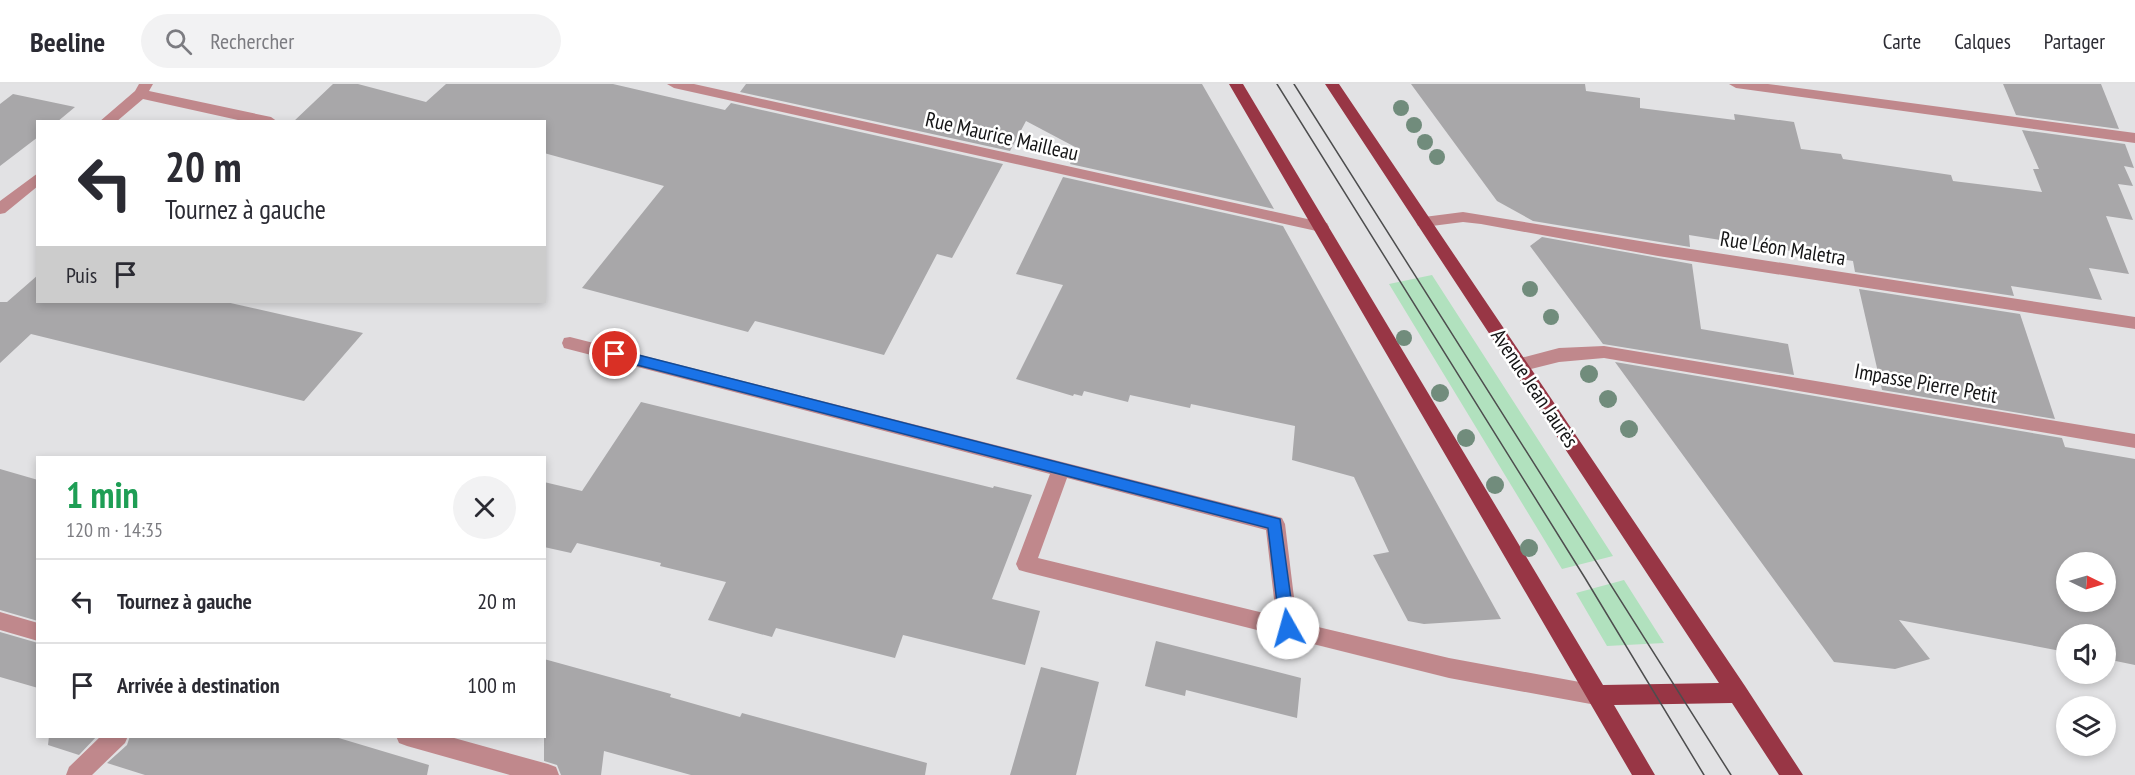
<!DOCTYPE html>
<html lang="fr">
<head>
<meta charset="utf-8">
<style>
  :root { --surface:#fff; --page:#f2f2f3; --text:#2b2b33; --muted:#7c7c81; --line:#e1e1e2 }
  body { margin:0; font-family:"PT Sans Narrow",sans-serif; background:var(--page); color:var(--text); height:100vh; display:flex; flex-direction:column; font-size:22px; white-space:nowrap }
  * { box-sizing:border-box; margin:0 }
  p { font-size:20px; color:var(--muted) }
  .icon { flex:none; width:33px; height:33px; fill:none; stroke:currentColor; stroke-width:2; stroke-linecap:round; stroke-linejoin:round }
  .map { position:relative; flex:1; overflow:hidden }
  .panel { position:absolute; left:36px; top:372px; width:510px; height:282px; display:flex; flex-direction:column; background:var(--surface); border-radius:0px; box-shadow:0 3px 9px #0003 }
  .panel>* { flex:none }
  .hud { position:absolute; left:36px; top:36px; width:510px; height:183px; border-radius:0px; box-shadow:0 3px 9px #0003; background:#fff; color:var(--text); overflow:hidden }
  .needle { width:39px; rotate:95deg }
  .buttons { position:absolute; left:2056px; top:468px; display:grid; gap:12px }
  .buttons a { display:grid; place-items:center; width:60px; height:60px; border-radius:50%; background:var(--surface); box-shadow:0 3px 9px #0003; font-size:30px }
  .pin { position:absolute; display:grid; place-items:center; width:51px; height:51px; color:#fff; margin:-26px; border:3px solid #fff; border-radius:50%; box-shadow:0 2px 6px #0007 }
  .me { position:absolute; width:66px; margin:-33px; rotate:353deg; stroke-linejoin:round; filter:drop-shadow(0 0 4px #0008) }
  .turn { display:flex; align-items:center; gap:21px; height:126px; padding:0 30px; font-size:27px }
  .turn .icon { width:78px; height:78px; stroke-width:2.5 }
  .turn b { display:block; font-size:42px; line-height:51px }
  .then { display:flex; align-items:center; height:57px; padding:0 30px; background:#0003; gap:12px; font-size:22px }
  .round { display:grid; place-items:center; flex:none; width:63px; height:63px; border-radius:32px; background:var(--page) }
  .headline { display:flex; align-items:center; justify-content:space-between; height:102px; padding:0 30px }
  h1 { font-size:36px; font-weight:800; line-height:45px; color:#1e9e55 }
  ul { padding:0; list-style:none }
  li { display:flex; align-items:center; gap:18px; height:84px; padding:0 30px; border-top:2px solid var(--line) }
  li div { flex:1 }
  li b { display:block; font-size:22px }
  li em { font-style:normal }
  header { display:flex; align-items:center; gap:36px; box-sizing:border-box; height:84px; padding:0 30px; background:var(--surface); border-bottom:2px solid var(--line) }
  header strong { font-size:28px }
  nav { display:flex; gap:33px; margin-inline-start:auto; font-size:21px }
  .search { width:420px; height:54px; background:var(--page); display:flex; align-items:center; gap:15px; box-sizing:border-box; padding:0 21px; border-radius:33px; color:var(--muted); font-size:22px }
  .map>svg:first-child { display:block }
  .green { fill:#b1e1be }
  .building { fill:#a8a7a9; fill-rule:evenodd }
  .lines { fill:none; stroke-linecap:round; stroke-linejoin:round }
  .minor { fill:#c0888c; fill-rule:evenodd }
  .major { fill:#983645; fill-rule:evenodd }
  .tram { stroke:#4d4d4e; stroke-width:1.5 }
  .tree { fill:#718c7c }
  .route { fill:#1a73e8; stroke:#114b97; stroke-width:1.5 }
  .labels { text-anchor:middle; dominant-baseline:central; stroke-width:5; stroke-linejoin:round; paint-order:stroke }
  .street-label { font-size:21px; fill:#141415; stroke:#fff }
</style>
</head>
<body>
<header>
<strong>Beeline</strong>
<div class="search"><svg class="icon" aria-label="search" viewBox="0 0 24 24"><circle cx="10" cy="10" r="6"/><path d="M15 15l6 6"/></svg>Rechercher</div>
<nav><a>Carte</a><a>Calques</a><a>Partager</a></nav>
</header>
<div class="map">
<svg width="2135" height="691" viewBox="0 0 2135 691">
  <rect width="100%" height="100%" fill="#e2e2e4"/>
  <!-- green -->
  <path class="green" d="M1432,191L1613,472L1562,485L1389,200Z
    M1624,496L1664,559L1607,562L1576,509Z"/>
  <!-- building -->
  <path class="building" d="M333,0H358L426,18L446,0H613L725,26L731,19L1003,80L952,174L937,170L884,271L755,237L748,248L582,204L664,102L544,69V38H293Z
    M746,0H1202L1274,125L1070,80L1077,64L1026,37L1010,67L740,8Z
    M1411,0H1585L1586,7L1640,14V24L1735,36L1734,30L1794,38L1801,65L1841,70L1843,75L1951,91L1953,97L2042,108L2033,85H2039L2022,46L2125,60L2134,84L2124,82L2133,102L2118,100L2133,136L2106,132L2129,190L2089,184L2102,216L2011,202L2014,212L1855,188L1853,177L1689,151L1690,163L1533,137L1497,117Z
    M2003,0H2101L2119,45L2016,31Z
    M13,10L75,23L57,38H38V53L0,82V20Z
    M1063,93L1283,142L1501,535L1424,540L1408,537L1373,471L1389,468L1354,393L1292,376L1295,342L1191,320L1190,324L1130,311L1128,318L1084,307L1082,312L1074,310L1073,312L1016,295L1063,201L1016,190Z
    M1542,153L1692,180L1701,245L1788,260L1794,291L1603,260L1530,162Z
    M38,191V218H226L363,249L304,317L31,250L0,279V218H7Z
    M1859,205L2020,230L2055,335L1882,306Z
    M1615,278L2062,354L2065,363L2135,375V581L2106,575V550H2067L2066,568L1899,536L1930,575L1895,585L1834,578ZM2067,478H2106V518H2067Z
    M641,318L993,404L994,402L1032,411L992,515L1040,527L1025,581L903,551L895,574L776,544L772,553L708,536L726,498L660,482L661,479L577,459L571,469L544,463V398L582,407Z
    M0,385L38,396V537L0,526Z
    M0,548L38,559V604L0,593Z
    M1156,557L1301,594L1297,634L1186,606L1185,612L1145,602Z
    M544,575L671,610L670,613L740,633L742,629L927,679L925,691H691L604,667L601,691H561L557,681L544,677Z
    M1041,583L1099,598L1076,691H1010Z
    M49,652H97L79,671L48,661Z
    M130,652H332L429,681L427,691H145L107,679L127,661Z"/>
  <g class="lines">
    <!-- minor -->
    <path class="minor" d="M139,0H153L149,7L271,33L278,38H247L143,15L116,38H99L135,7Z
      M667,0H694L1321,138L1327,139L1329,143L1327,147L1321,148L674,4Z
      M1729,0H1768L2135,49V59L1736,4Z
      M38,89V102L5,129L0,130V117Z
      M1463,128L1658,160L2135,233V245L1658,172L1481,140L1463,138L1424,143L1418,142L1416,138L1418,134L1424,133Z
      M570,253L1275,432L1282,434L1285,440L1297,538L1449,574L1596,601L1603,604L1607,611L1603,618L1596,621L1449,594L1026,488L1019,486L1016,480L1050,390L564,264L562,259L564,254ZM1067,394L1266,446L1276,532L1038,474Z
      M1604,262L2135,350V364L1604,274L1559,278L1519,288L1513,286L1510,281L1513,276L1559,264Z
      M0,528L38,539V557L0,546Z
      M101,652H128L125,659L92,691H66L69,683Z
      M396,652H447L548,680L556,683L559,691H510L407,662L399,659Z"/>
    <!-- major -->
    <path class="major" d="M1229,0H1243L1603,601L1719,599L1325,0H1339L1745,602L1803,691H1779L1732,619L1614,621L1655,691H1632Z"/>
    <!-- tram -->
    <path class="tram" d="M1277,0L1585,494L1704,691
      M1294,0L1731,691"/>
  </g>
  <!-- trees -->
  <g class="tree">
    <circle cx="1401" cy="24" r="8"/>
    <circle cx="1414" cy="41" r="8"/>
    <circle cx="1425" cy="58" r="8"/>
    <circle cx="1437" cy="73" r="8"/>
    <circle cx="1530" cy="205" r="8"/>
    <circle cx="1551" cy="233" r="8"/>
    <circle cx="1404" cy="254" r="8"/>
    <circle cx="1589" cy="290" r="9"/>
    <circle cx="1440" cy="309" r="9"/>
    <circle cx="1608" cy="315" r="9"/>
    <circle cx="1629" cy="345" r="9"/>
    <circle cx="1466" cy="354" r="9"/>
    <circle cx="1495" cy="401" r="9"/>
    <circle cx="1529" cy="464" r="9"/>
  </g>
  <!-- route -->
  <path class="route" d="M615,265L1280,435L1295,544L1293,549L1288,551L1282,549L1280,544L1268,444L610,274L608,270L610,267Z"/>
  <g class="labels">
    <!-- street labels -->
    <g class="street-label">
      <text transform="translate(1002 52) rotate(13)">Rue Maurice Mailleau</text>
      <text transform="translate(1783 164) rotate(9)">Rue Léon Maletra</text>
      <text transform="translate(1926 299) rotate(10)">Impasse Pierre Petit</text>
      <text transform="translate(1535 304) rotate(56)">Avenue Jean Jaurès</text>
    </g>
  </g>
</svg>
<div class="buttons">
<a><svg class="needle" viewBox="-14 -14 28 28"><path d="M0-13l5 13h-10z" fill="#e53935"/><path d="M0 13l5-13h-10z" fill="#7c7c81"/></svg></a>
<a><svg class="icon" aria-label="sound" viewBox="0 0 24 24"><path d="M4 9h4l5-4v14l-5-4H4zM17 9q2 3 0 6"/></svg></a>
<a><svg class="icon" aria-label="layers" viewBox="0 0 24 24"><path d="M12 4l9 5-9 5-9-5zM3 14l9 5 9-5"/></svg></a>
</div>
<div class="pin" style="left:615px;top:270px;background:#d93025"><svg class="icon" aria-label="arrive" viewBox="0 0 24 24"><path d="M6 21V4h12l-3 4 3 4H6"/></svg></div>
<svg class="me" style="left:1288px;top:544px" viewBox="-20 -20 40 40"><circle r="19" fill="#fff"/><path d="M0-13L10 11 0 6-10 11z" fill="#1a73e8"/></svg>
<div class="hud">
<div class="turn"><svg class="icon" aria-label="left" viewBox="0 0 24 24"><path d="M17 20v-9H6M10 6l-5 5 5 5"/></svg><div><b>20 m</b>Tournez à gauche</div></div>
<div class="then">Puis<svg class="icon" aria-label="arrive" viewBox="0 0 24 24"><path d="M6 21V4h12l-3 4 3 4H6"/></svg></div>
</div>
<section class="panel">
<div class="headline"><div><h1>1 min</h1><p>120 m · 14:35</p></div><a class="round"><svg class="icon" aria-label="close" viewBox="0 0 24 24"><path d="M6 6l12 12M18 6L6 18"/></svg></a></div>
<ul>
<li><svg class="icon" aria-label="left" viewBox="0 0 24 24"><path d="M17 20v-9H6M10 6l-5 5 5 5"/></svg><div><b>Tournez à gauche</b></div><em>20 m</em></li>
<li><svg class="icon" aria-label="arrive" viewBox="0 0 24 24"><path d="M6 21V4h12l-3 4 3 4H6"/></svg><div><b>Arrivée à destination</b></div><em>100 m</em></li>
</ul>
</section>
</div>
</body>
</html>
